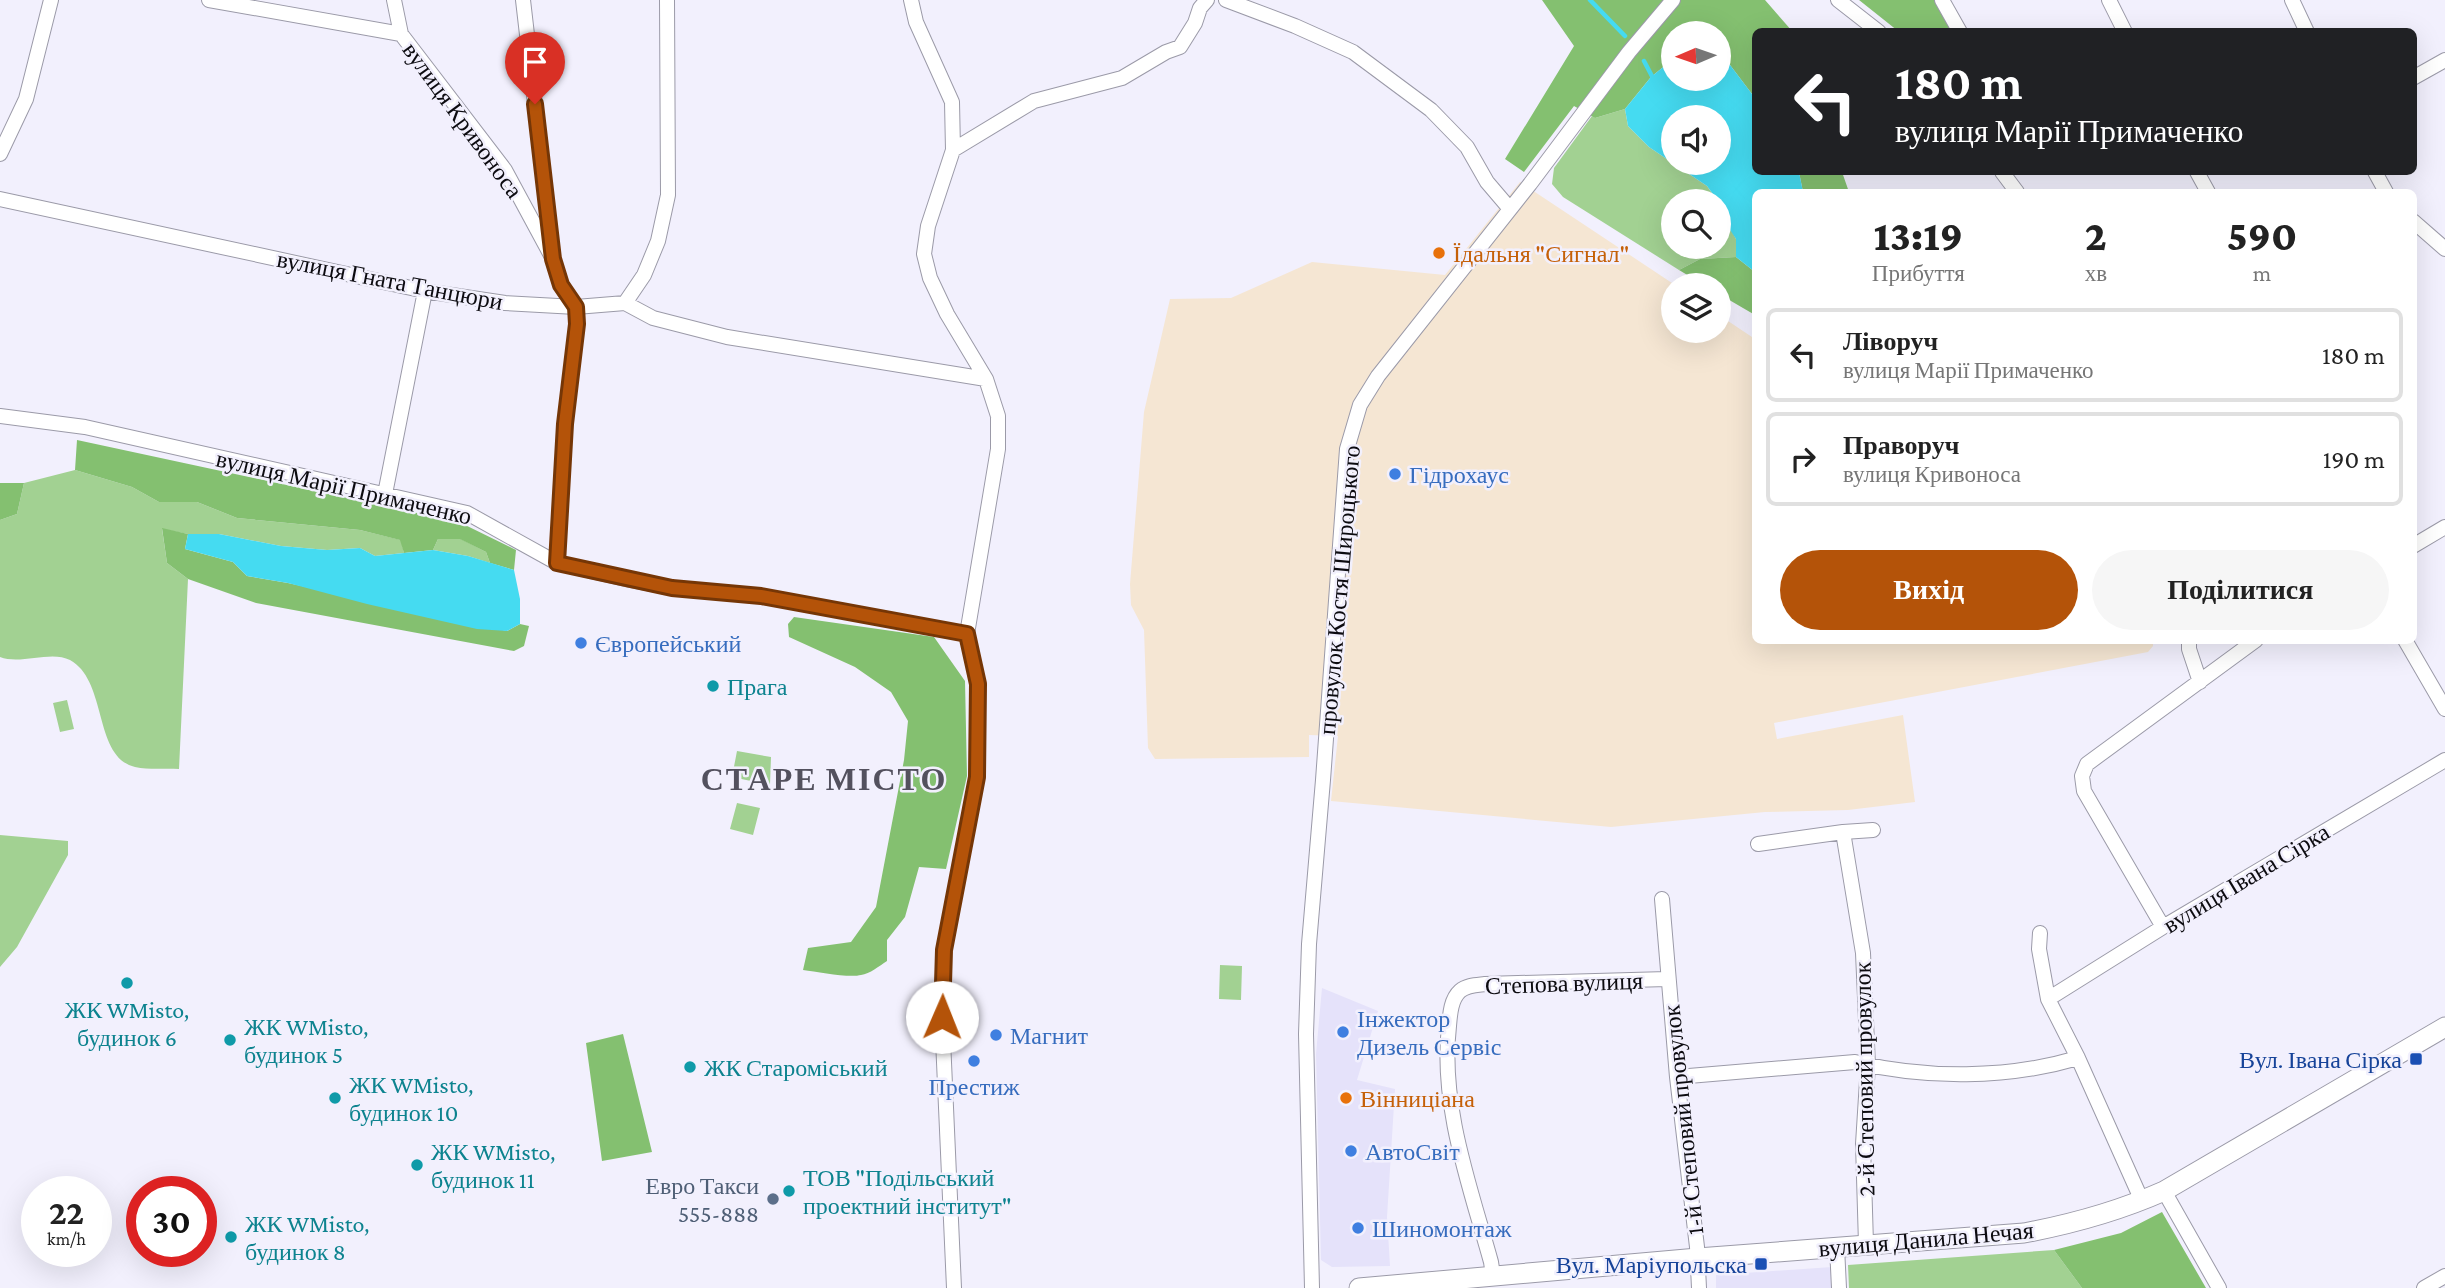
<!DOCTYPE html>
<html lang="uk">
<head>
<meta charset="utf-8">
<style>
  :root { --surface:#fff; --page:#f6f6f6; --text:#222; --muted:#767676; --line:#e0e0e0; --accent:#b45309 }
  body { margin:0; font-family:"Crimson Pro",serif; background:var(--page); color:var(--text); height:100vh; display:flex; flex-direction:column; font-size:26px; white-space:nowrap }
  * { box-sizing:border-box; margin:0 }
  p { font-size:23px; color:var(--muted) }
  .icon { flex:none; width:38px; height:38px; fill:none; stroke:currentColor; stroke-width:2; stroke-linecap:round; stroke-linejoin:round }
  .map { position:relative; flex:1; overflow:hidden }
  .side { position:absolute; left:1752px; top:189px; width:665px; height:455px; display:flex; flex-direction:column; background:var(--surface); border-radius:10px; box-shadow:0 7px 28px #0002 }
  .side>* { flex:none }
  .banner { position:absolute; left:1752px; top:28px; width:665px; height:147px; border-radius:10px; box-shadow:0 7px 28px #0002; background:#202124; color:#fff; overflow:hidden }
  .needle { width:46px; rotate:268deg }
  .tools { position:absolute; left:1661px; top:21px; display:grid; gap:14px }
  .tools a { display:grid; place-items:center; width:70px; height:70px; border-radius:50%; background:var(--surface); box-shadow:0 7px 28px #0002; font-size:35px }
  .speed { position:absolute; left:21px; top:1176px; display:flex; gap:14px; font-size:35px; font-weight:700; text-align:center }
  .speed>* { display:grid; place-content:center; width:91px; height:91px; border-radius:50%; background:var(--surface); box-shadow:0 7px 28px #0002; line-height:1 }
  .speed small { font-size:18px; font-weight:400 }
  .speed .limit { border:10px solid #d22; background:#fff; color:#111 }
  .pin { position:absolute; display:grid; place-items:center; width:60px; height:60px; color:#fff; margin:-72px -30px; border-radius:50% 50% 50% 0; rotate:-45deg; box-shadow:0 0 7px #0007 }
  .pin .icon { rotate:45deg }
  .me { position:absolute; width:77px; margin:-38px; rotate:1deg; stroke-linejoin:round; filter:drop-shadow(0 0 5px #0008) }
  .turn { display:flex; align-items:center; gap:24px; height:147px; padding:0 28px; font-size:32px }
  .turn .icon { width:91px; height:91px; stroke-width:2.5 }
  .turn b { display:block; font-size:49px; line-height:60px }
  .eta { display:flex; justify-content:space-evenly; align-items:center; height:119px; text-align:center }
  .eta b { font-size:42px; font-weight:800; line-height:49px }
  .button { display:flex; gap:14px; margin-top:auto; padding:14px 28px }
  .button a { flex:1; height:80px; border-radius:42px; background:var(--accent); color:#fff; font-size:28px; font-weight:800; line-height:80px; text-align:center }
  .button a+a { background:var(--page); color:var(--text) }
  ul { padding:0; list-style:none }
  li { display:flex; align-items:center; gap:21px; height:94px; margin:0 14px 10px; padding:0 14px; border:4px solid var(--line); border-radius:10px }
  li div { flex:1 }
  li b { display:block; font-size:26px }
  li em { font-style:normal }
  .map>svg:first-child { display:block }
  .built { fill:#e5e2fa }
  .industrial { fill:#f5e6d3 }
  .green { fill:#a2d192 }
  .forest { fill:#84c070 }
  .water { fill:#45dbf1; fill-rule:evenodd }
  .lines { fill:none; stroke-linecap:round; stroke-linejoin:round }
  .stream { stroke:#45dbf1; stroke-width:4.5 }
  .street-casing { stroke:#9b9aa8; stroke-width:16 }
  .secondary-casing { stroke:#9b9aa8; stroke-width:21 }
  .street { stroke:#fff; stroke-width:14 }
  .secondary { stroke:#fff; stroke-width:19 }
  .route-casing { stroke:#753606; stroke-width:18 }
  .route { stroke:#b45309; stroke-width:12 }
  .food-dot { fill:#e8710a; stroke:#f2f0fd; stroke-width:2.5 }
  .shop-dot { fill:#3f7fe0; stroke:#f2f0fd; stroke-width:2.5 }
  .culture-dot { fill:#0f9aa8; stroke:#f2f0fd; stroke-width:2.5 }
  .transit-dot { fill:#1a4fb4; stroke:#f2f0fd; stroke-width:2.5 }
  .service-dot { fill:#5c6f8a; stroke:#f2f0fd; stroke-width:2.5 }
  .labels { text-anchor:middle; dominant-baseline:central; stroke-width:5; stroke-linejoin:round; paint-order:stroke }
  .street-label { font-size:24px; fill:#0c0b10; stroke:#f2f0fd }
  .food-label { font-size:24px; fill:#c56008; stroke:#f2f0fd; text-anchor:start }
  .shop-label { font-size:24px; fill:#366cbe; stroke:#f2f0fd; text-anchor:start }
  .culture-label { font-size:24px; fill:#0d838f; stroke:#f2f0fd; text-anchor:start }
  .transit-label { font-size:24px; fill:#164399; stroke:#f2f0fd; text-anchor:end }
  .service-label { font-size:24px; fill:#4e5e75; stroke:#f2f0fd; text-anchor:end }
  .district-label { font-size:32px; font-weight:bold; letter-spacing:2px; fill:#53515e; stroke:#f2f0fd }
</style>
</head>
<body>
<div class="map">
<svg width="2445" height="1288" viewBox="0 0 2445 1288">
  <rect width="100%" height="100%" fill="#f2f0fd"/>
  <!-- built -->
  <path class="built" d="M1322,988L1378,1011L1357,1080L1395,1089L1387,1217L1390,1266L1332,1267L1321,1260L1316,1054Z
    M1832,1267L1833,1288H1716V1275Z"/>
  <!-- industrial -->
  <path class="industrial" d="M1520,182L1675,285L1673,331H1718L1719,315L1755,339V640H2153V646L2148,652L1774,723L1777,739L1903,715L1915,802L1848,810L1765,812L1611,827L1331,801L1338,736L1309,735V757L1155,759L1148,748L1144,630L1131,605L1130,584L1144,412L1170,299L1231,298L1312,262L1445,275Z"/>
  <!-- green -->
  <path class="green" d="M1625,109L1628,126L1649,147L1707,186L1716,199V201H1673V247H1718L1719,207L1736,239V257L1700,259L1679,270L1563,197L1552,184L1554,168L1592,116L1595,118Z
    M75,470L132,487L159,502H197L237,518L360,530L401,540L404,553L375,556L360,548L327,550L281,546L219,534H188L162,529L167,563L188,579L179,769C165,768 149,770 135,767C93,757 108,681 70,660C51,650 21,665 0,657V520L17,514L24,483Z
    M438,539H461L486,552L490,563L468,556L433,550Z
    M67,700L74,729L60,732L53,703Z
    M737,751L771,757L770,785L732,777Z
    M737,803L760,808L753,835L730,829Z
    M0,835L68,841V855L17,947L0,967Z
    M1220,965L1242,966L1241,1000L1219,999Z
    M2054,1250L2082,1288H1849L1848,1265Z"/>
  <!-- forest -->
  <path class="forest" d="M1542,0H1765L1792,31L1755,32V98L1727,61L1719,55L1718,33H1673V59L1651,77L1625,109L1595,118L1574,106L1524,172L1505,159L1574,46Z
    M1859,0H1934L1956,31H1898Z
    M1799,172H1842L1849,192H1803Z
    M1736,257L1755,272V315L1719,294L1718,285H1704L1679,270L1700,259Z
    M77,440L459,522L516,550L514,570L490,563L486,552L460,539H438L433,550L404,553L400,540L360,530L237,518L197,502H159L132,487L75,470Z
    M0,483H24L17,514L0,520Z
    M162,528L188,534L185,549L233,562L247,576L288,583L507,631L520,624L529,626L524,646L514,651L256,603L188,579L167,563Z
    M794,617L934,637L965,681L967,776L946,869L919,867L905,917L887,940V961C879,966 870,974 861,975C849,978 818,972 803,970L808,948L851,942L876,907L904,760L908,721L891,692L855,667L789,637L788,624Z
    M623,1034L652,1152L602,1161L586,1043Z
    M2162,1212L2206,1288H2082L2054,1250L2121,1233Z"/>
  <!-- water -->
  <path class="water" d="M1719,55L1727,61L1755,98V172H1799L1803,192H1755V272L1736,257V239L1721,216L1718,201L1707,186L1649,147L1628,126L1625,109L1651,77L1673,59V79H1718ZM1673,117H1718V163H1673Z
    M188,534H219L281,546L327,550L360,548L375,556L433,550L468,556L514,570L520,599V624L507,631L477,629L367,604L288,583L247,576L233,562L185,549Z"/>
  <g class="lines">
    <!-- stream -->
    <path class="stream" d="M1590,0L1625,36
      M1644,61L1654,80"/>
    <defs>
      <path id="street" d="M209,0L401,34
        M394,0L401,34L505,170L553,259L561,285L576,307L577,325L565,424L557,563
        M523,0L552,251
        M911,0L916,22L952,102L953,150L928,226L924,254L930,278L947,314L986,379L998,416V449L967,634L978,684L977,777L944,950L942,1017L954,1288
        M1226,0L1295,26L1353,52L1431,110L1467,147L1487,182L1510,209
        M1838,0L1879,32
        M1942,0L1960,32
        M2109,0L2125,32
        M2292,0L2307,32
        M2413,78L2445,60
        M953,150L1034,101L1122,78L1166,52L1180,47L1195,23L1200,8L1207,0
        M0,154L26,99L51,0
        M2002,172L2017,192
        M2197,172L2208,192
        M2375,172L2386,192
        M0,199L425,291L505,303L576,307L625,303L653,318L727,337L986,379
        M2413,221L2445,249
        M625,303L644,275L658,241L668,195L667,0
        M0,416L85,427L467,513L557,563L630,580L672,588L761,596L967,634
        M385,494L425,291
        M2413,546L2445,527
        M2189,640V649L2200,682
        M2405,640L2445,709
        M1843,832L1873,830
        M1758,844L1843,832L1863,953L1868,1065L1863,1144L1866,1244
        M1662,899L1677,1077L1697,1247L1699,1288
        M2163,927L2084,791L2082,776L2087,764L2256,640
        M2040,933L2039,949L2048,999L2078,1058L2142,1201
        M2048,999L2163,927L2445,760
        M1677,1077L1855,1062C1926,1079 2007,1079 2078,1058
        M2164,1191L2219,1288
        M1837,1247L1839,1288
        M1493,1275L1491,1262C1470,1186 1440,1106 1449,1026C1450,1014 1451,999 1460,991C1467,985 1477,985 1485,984L1667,979
        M1312,1288L1306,1034L1309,944L1323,780L1347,449L1360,405L1378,376L1530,184L1629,52L1673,0
        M2424,1288L2445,1276"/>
      <path id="secondary" d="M1359,1288L1698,1258L2024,1233C2072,1224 2119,1211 2164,1191L2445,1027"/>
    </defs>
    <!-- street casing -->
    <use href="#street" class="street-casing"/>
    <!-- secondary casing -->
    <use href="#secondary" class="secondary-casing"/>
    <!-- street -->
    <use href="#street" class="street"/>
    <!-- secondary -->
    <use href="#secondary" class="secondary"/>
  </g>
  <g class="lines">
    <defs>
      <path id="route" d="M535,104L553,259L561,285L576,307L577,324L565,424L557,563L672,588L761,596L967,634L978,684L977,777L944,950L942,1017"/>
    </defs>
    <!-- route casing -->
    <use href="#route" class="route-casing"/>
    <!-- route -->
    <use href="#route" class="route"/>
  </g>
  <!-- markers -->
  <g class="food-dot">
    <circle cx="1439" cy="253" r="7"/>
    <circle cx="1346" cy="1098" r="7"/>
  </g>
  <g class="shop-dot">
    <circle cx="1395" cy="474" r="7"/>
    <circle cx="581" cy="643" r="7"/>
    <circle cx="1343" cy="1032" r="7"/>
    <circle cx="996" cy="1035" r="7"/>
    <circle cx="974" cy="1061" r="7"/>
    <circle cx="1351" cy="1151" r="7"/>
    <circle cx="1358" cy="1228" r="7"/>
  </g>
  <g class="culture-dot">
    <circle cx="713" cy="686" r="7"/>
    <circle cx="127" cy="983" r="7"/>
    <circle cx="230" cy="1040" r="7"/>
    <circle cx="690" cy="1067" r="7"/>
    <circle cx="335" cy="1098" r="7"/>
    <circle cx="417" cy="1165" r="7"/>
    <circle cx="789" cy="1191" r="7"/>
    <circle cx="231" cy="1237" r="7"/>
  </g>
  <g class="transit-dot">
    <rect x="2409" y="1052" width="14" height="14" rx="3.5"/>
    <rect x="1754" y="1257" width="14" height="14" rx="3.5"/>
  </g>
  <circle class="service-dot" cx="773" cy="1199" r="7"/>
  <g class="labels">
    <!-- street labels -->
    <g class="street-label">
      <text transform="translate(463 120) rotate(54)">вулиця Кривоноса</text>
      <text transform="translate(390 280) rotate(11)">вулиця Гната Танцюри</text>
      <text transform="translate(344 487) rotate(13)">вулиця Марії Примаченко</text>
      <text transform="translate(1339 590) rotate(-85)">провулок Костя Широцького</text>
      <text transform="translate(2246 878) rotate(-31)">вулиця Івана Сірка</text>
      <text transform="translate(1564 983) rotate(-2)">Степова вулиця</text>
      <text transform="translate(1864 1079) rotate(-91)">2-й Степовий провулок</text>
      <text transform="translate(1683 1120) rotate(-96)">1-й Степовий провулок</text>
      <text transform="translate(1926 1239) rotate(-5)">вулиця Данила Нечая</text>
    </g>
    <!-- food labels -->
    <g class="food-label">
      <text x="1453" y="253">Їдальня "Сигнал"</text>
      <text x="1360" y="1098">Вінниціана</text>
    </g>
    <!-- shop labels -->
    <g class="shop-label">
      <text x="1409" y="474">Гідрохаус</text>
      <text x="595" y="643">Європейський</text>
      <text x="1357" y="1018">Інжектор<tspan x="1357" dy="28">Дизель Сервіс</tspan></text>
      <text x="1010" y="1035">Магнит</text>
      <text x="974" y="1086" text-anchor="middle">Престиж</text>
      <text x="1365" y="1151">АвтоСвіт</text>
      <text x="1372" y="1228">Шиномонтаж</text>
    </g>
    <!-- culture labels -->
    <g class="culture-label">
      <text x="727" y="686">Прага</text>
      <text x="127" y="1009" text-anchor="middle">ЖК WMisto,<tspan x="127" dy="28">будинок 6</tspan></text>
      <text x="244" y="1026">ЖК WMisto,<tspan x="244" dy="28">будинок 5</tspan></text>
      <text x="704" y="1067">ЖК Староміський</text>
      <text x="349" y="1084">ЖК WMisto,<tspan x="349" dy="28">будинок 10</tspan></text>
      <text x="431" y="1151">ЖК WMisto,<tspan x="431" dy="28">будинок 11</tspan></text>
      <text x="803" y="1177">ТОВ "Подільський<tspan x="803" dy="28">проектний інститут"</tspan></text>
      <text x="245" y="1223">ЖК WMisto,<tspan x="245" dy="28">будинок 8</tspan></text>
    </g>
    <!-- transit labels -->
    <g class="transit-label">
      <text x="2402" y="1059">Вул. Івана Сірка</text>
      <text x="1747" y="1264">Вул. Маріупольска</text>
    </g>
    <!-- service labels -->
    <g class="service-label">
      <text x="759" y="1185">Евро Такси<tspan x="759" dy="28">555-888</tspan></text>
    </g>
    <!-- district labels -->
    <g class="district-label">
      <text x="824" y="779">СТАРЕ МІСТО</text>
    </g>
  </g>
</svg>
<div class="tools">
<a><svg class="needle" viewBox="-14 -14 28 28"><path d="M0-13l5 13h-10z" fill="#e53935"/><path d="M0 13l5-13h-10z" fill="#767676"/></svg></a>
<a><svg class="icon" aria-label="sound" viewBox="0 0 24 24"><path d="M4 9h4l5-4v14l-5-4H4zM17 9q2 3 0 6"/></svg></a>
<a><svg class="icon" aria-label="search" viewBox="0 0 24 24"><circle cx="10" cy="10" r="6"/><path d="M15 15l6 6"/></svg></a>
<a><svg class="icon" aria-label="layers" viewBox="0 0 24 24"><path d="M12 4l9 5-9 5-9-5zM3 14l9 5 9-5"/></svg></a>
</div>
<div class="speed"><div>22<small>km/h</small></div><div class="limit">30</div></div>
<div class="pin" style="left:535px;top:104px;background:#d93025"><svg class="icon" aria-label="arrive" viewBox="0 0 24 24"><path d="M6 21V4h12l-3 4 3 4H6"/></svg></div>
<svg class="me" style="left:942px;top:1017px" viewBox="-20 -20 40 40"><circle r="19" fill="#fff"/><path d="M0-13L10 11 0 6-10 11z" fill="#b45309"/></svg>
<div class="banner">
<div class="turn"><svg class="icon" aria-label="left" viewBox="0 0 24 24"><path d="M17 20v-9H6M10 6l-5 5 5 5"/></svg><div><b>180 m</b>вулиця Марії Примаченко</div></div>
</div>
<section class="side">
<div class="eta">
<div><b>13:19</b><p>Прибуття</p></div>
<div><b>2</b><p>хв</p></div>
<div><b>590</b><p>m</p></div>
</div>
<ul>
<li><svg class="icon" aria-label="left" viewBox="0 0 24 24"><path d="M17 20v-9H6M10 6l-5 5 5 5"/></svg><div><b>Ліворуч</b><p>вулиця Марії Примаченко</p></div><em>180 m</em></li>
<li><svg class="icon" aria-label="right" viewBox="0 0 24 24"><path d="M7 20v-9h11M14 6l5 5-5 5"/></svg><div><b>Праворуч</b><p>вулиця Кривоноса</p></div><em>190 m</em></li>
</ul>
<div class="button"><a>Вихід</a><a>Поділитися</a></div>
</section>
</div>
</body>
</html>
